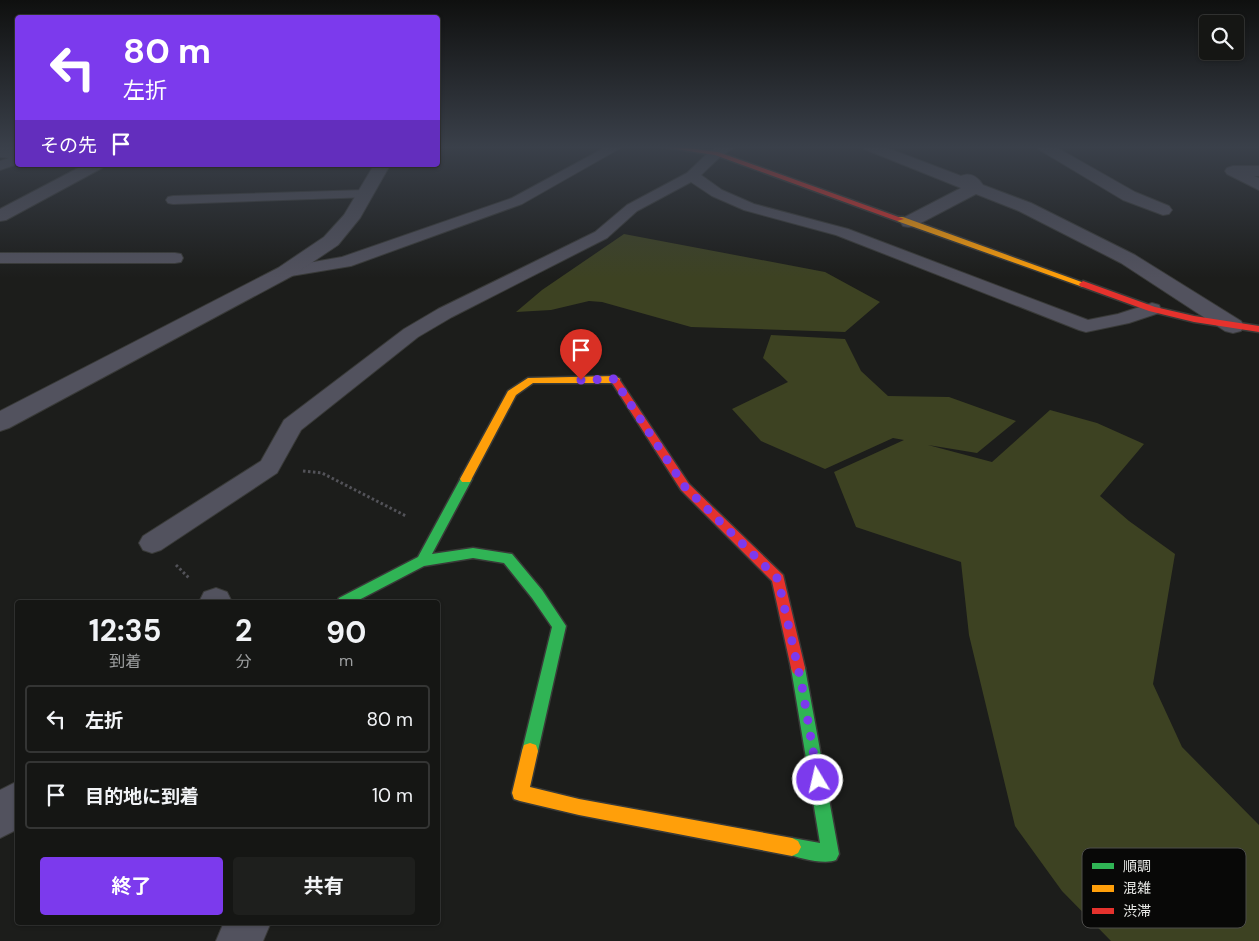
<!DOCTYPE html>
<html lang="ja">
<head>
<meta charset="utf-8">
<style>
  :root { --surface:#151614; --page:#1e1f1d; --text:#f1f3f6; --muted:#9d9fa0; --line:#343534; --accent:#7c3aed }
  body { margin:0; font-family:"DM Sans","Noto Sans JP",sans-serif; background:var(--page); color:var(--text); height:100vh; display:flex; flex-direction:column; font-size:19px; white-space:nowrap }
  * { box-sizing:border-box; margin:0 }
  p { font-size:16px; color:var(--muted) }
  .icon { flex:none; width:28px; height:28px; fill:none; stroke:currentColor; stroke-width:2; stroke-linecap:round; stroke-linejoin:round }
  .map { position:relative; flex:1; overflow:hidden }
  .sheet { position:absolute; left:15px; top:600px; width:425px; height:325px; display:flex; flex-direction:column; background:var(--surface); border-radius:5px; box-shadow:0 1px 4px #0004,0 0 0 1px var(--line) }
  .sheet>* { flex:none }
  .hud { position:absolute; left:15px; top:15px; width:425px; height:152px; border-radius:5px; box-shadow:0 1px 4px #0004,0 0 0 1px var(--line); background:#7c3aed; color:#fff; overflow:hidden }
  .fabs { position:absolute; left:1199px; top:15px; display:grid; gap:10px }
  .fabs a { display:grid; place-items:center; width:45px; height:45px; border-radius:5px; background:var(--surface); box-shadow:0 1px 4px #0004,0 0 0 1px var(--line); font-size:25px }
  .pin { position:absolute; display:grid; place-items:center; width:42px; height:42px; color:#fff; margin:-51px -21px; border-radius:50% 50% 50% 0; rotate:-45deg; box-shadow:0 0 5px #0007 }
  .pin .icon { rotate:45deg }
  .me { position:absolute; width:55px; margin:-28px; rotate:351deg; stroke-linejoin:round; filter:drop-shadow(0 0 4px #0008) }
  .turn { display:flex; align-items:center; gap:18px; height:105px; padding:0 25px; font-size:22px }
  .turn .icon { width:65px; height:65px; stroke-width:2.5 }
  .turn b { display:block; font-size:35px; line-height:42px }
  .then { display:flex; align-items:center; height:48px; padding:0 25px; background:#0003; gap:10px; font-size:19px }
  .eta { display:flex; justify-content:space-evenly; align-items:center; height:85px; text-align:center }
  .eta b { font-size:30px; font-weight:700; line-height:35px }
  .action { display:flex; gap:10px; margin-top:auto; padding:10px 25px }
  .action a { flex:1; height:58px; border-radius:5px; background:var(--accent); color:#fff; font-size:20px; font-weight:700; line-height:58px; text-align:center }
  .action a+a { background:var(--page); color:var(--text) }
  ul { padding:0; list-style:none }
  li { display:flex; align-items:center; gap:15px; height:68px; margin:0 10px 8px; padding:0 15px; border:2px solid var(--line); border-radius:5px }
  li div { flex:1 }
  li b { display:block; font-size:19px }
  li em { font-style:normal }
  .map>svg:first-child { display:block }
  .green { fill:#3d4222 }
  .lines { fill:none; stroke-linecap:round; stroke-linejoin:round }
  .lane-casing { stroke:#393a38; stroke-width:2 }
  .street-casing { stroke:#393a38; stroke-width:2 }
  .fast-casing { stroke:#393a38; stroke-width:3 }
  .slow-casing { stroke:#393a38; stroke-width:3 }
  .jam-casing { stroke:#393a38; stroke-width:3 }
  .path { stroke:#525258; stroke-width:3; stroke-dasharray:2.5 2.5; stroke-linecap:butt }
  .lane { fill:#52525e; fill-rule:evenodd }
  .street { fill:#52525e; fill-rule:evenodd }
  .fast { fill:#30b455; fill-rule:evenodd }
  .slow { fill:#ff9f0a; fill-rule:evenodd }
  .jam { fill:#e5322d; fill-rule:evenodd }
  .route { stroke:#7c3aed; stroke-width:9; stroke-dasharray:0 16.2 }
  .key { fill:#080807; stroke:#4c4c4a; stroke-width:1 }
  .key-label { font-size:14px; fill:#e9eae7 }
</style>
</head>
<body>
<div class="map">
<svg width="1259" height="941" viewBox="0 0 1259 941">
  <rect width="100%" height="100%" fill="#1c1d1b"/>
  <!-- green -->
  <path class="green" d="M624,234L825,272L880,302L845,332L691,327L602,302L589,301L551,310L516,312L542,290Z
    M771,335L845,339L861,371L888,396L949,397L1016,421L977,453L928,445L992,462L1050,410L1097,423L1144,444L1100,496L1129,521L1175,554L1153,684L1182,747L1259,825V941H1111L1062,891L1015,826L969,635L961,562L856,527L834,472L904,440L893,438L825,469L761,441L732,409L788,382L763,358Z"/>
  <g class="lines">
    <defs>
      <path id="lane" d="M608,146H624L522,204L351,266L285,277L279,276L276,272L279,268L285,267L342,257L512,198Z
        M720,146H737L721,156L701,175L722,190L754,204L848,229L1088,320L1118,314L1152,303L1159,305L1161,309L1159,313L1129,323L1086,332L1079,330L836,235L744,210L712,196L691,182L637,211L607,238L452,317L418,337L301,430L277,473L161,550L152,553L143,550L139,543L143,536L261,461L284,420L404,329L438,309L595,232L627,205L687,173L711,150Z
        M18,155V164L0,170V161Z
        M365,190L370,191L372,194L370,197L173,204L168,203L166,200L168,197L173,196Z
        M0,253H175L181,254L183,258L181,262L175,263H0Z"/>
      <path id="street" d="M862,146H882L961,176C970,172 977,176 983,185L1031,203L1135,255L1241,321L1244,326L1241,331L1233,333L1225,331L1121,263L1019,211L976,194L915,226L909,227L903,226L900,222L903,218L961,188L864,149Z
        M1035,146H1054L1135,192L1169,206L1172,210L1169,214L1163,215L1123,200L1038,149Z
        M0,147L18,149V159L0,157Z
        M84,165H104L102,168L6,220L0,221V209Z
        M374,165H390L360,218L338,245L292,276L9,428L0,431V411L278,268L324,237L344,215Z
        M1233,166H1259V176H1254L1259,178V190L1227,174L1225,171L1227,168Z
        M216,588L227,592L232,602H199L204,592Z
        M18,781V829L0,838V790Z
        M224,922H271L263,941H216Z"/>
      <path id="fast" d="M466,475L472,479L432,554L473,548L512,554L542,590L566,626L538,751L536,757L530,759L524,757L522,751L552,627L532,598L504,563L473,558L424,566L355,602H337L339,598L418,557L462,476Z
        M798,661L803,663L805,668L839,854L836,860C825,865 797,858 786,853L783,847L786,841L792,838L820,843L791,668L793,663Z"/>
      <path id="slow" d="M897,217H903L1087,284L1083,287L1080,286L897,221Z
        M615,376L620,379L619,383H533L516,395L470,482H462L460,479L508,391L528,378Z
        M530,743L536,745L538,751L530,787L579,799L792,838L798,841L801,847L798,853L792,856L579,815L520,801L514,799L512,793L522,751L524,745Z"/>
      <path id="jam" d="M656,146H673L718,152L904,219L897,221L715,155Z
        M1083,281L1155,307L1194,316L1259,326V332L1194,322L1149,311L1080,286L1079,284Z
        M616,378L619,379L689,484L783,575L805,668L803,673L798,675L793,673L791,668L772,581L681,490L611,381Z"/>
    </defs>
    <!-- lane casing -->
    <use href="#lane" class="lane-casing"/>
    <!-- street casing -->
    <use href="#street" class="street-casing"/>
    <!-- fast casing -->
    <use href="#fast" class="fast-casing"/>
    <!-- slow casing -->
    <use href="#slow" class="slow-casing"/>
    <!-- jam casing -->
    <use href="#jam" class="jam-casing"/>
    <!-- path -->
    <path class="path" d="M303,471L322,473L406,516
      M176,565L189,578"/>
    <!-- lane -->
    <use href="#lane" class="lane"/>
    <!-- street -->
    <use href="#street" class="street"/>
    <!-- fast -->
    <use href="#fast" class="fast"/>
    <!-- slow -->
    <use href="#slow" class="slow"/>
    <!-- jam -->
    <use href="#jam" class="jam"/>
  </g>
  <!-- sky -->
  <linearGradient id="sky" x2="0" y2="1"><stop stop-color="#0f100f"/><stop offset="0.53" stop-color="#3a404a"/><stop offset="1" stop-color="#3a404a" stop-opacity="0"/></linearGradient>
  <rect width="1259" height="278" fill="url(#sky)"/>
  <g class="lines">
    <!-- route -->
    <path class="route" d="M581,380L614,379L685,487L778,579L802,686L818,780"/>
  </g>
  <!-- legend -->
  <rect x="1082" y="848" width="164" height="80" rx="8" class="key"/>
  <rect x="1092" y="863" width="22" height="6" fill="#30b455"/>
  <rect x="1092" y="885" width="22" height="7" fill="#ff9f0a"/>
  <rect x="1092" y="908" width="22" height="6" fill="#e5322d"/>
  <g class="key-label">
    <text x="1123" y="871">順調</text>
    <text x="1123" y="893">混雑</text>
    <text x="1123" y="916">渋滞</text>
  </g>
</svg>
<div class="fabs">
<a><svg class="icon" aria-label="search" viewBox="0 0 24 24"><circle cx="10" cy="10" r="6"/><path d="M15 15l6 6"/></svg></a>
</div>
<div class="pin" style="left:581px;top:380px;background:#d93025"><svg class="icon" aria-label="arrive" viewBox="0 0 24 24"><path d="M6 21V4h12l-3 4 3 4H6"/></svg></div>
<svg class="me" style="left:818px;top:780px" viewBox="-20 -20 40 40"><circle r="17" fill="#7c3aed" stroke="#fff" stroke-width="3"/><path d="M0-11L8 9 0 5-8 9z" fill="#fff"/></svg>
<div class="hud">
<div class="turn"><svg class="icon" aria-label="left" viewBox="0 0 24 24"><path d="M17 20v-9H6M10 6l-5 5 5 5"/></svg><div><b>80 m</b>左折</div></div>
<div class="then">その先<svg class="icon" aria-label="arrive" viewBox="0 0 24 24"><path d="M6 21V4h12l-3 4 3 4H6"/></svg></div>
</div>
<section class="sheet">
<div class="eta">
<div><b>12:35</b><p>到着</p></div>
<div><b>2</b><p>分</p></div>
<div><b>90</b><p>m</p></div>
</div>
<ul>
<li><svg class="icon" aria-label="left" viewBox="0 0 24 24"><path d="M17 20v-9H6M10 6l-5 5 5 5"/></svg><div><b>左折</b></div><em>80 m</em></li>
<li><svg class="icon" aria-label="arrive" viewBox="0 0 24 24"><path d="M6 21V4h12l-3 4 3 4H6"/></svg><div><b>目的地に到着</b></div><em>10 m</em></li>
</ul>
<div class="action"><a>終了</a><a>共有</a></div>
</section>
</div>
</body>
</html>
